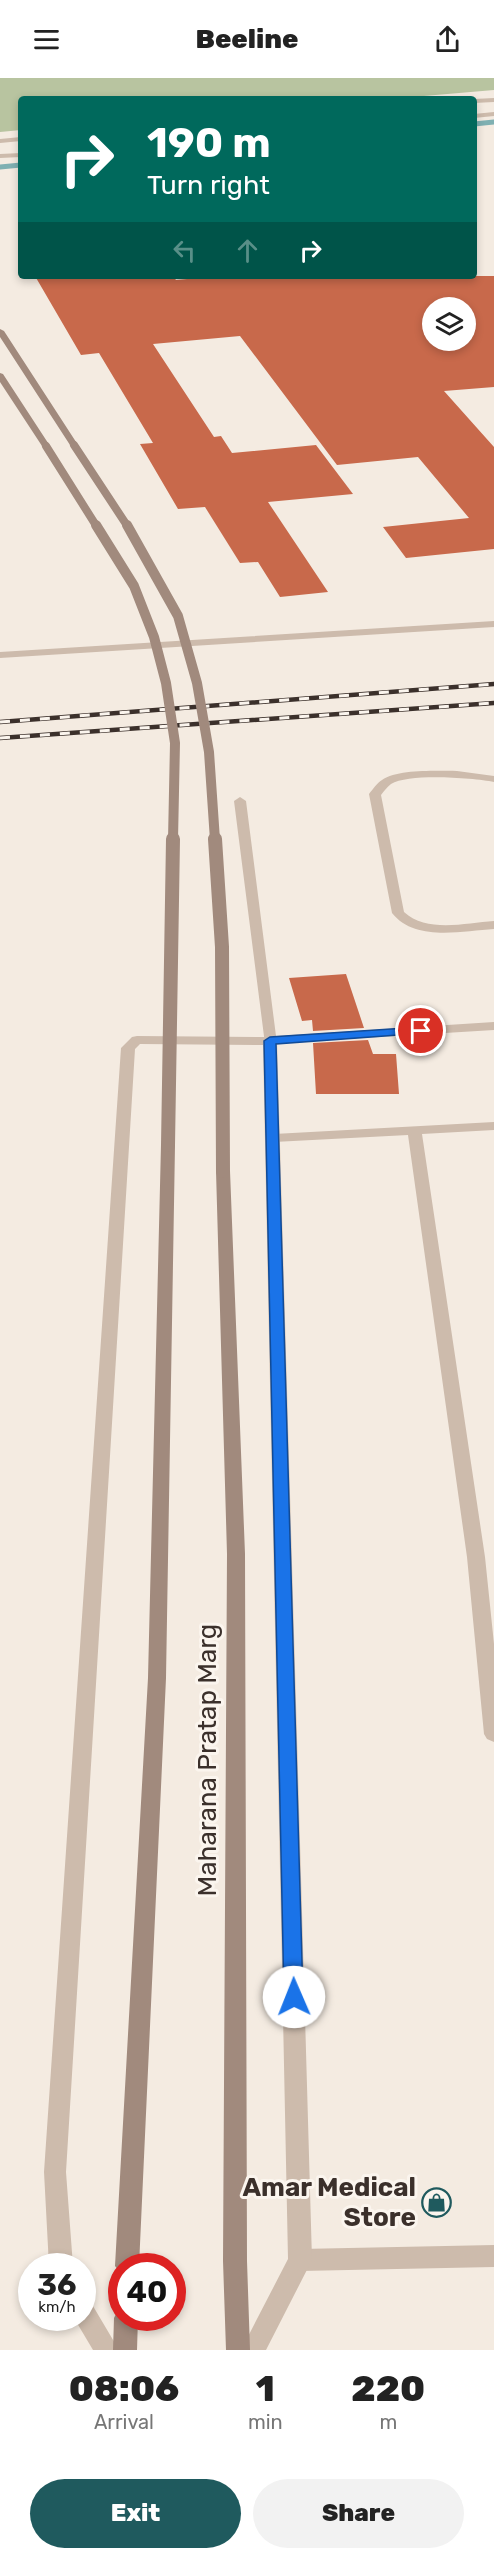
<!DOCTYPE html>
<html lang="en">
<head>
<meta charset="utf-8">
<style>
  :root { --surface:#fff; --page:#f2f2f2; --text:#222; --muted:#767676; --accent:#1f5a5e }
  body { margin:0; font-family:Rubik,sans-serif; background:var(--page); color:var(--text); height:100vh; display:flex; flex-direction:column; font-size:22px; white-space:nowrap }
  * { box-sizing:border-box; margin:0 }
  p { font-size:20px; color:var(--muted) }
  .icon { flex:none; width:33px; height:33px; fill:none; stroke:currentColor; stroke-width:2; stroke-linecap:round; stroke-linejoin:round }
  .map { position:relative; height:2272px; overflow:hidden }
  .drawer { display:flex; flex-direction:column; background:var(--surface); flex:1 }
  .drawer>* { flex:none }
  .guide { position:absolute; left:18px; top:18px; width:459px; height:183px; border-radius:6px; box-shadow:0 3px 9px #0003; background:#00695c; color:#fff; overflow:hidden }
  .buttons { position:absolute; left:422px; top:219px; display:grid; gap:12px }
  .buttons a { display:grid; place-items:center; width:54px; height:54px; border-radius:50%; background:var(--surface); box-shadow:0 3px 9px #0003; font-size:30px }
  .speed { position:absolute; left:18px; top:2175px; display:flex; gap:12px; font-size:30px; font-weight:700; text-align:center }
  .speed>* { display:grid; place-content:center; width:78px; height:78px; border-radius:50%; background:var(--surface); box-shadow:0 3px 9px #0003; line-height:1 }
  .speed small { font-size:15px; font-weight:400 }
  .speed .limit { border:9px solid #d22; background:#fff; color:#111 }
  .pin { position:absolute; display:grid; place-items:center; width:51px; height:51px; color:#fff; margin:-26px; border:3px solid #fff; border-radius:50%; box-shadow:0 2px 6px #0007 }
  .me { position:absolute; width:66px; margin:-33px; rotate:359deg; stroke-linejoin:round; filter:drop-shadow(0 0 4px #0008) }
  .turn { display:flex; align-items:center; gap:21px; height:126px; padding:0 30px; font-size:27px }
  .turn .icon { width:78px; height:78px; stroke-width:2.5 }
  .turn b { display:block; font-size:42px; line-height:51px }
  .lanes { display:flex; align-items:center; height:57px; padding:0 30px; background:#0003; justify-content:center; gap:30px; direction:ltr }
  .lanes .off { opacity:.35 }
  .eta { display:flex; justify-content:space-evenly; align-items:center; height:102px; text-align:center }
  .eta b { font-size:36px; font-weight:800; line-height:42px }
  .cta { display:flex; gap:12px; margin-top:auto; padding:12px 30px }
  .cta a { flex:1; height:69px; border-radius:36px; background:var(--accent); color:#fff; font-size:24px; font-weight:800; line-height:69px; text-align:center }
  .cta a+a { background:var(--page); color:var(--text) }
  header { display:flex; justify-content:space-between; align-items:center; height:78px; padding:0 30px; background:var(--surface); font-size:27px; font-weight:800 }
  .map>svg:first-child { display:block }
  .green { fill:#b8c4a0 }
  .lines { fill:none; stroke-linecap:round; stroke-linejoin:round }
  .stream { stroke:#7fb0b2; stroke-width:5 }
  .building { fill:#c8694b; fill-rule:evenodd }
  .minor { fill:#cdbbac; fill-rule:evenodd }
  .tertiary { fill:#cdbbac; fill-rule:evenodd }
  .secondary { fill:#a18a7d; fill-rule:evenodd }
  .rail-casing { stroke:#3b302b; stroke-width:4.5 }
  .rail { stroke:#fbf5ee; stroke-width:3; stroke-dasharray:10; stroke-linecap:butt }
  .secondary-bridge-far2 { stroke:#a18a7d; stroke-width:8 }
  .secondary-bridge-far1 { stroke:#a18a7d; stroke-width:10 }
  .secondary-bridge { stroke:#a18a7d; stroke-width:14 }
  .route { fill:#1a73e8; stroke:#114b97; stroke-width:1.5 }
  .labels { text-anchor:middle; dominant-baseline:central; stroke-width:6; stroke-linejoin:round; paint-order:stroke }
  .near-street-label { font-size:26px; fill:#3b302b; stroke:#fbf5ee }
  .near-poi-label { font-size:26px; font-weight:bold; fill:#3b302b; stroke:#fbf5ee; text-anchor:end }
</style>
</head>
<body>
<header><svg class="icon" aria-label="menu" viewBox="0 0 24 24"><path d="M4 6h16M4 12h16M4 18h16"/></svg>Beeline<svg class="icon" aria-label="share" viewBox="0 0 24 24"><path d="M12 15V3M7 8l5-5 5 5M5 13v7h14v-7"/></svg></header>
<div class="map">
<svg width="494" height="2272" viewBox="0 0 494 2272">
  <rect width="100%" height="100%" fill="#f4ebe1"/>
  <!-- green -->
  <path class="green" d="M0,0H494V12L389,21H21V52L0,54Z"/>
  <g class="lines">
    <!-- stream -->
    <path class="stream" d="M474,46L494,44
      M0,89L21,87"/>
  </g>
  <!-- building -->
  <path class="building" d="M35,198H173L176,202L220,198H494V309L444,313L494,369V471L406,480L383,449L469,440L418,379L337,387L240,258L153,266L214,359L221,358L232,375L316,367L353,416L268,424L328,514L280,519L258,484L240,485L205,429L178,431L140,366L153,365L99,275L81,277ZM432,230H465V262H432Z
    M346,896L364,950L313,953L312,942L302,943L289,900Z
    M368,962L373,976H396L399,1016H316L313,965Z"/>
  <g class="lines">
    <!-- minor -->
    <path class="minor" d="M494,543V549L0,580V574Z
      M457,693L494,698V704C473,700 409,695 391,706C387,709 384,713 381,717L404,834C427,855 465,845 494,843V851C461,853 415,864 392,835L369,716C373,711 377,705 382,702C398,691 437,693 457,693Z
      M240,719L246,723L276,958L494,944V952L265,966L234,723Z
      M494,1044V1052L422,1056L485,1479L494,1566V1664L487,1661L484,1656L467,1479L408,1057L274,1064L267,1060L274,1056Z
      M494,2167V2189L300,2193L292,2190L288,2182L292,2174L300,2171Z"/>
    <!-- tertiary -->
    <path class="tertiary" d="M494,20V24L474,25V21Z
      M494,34V38L474,40V36Z
      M21,59V63L0,65V61Z
      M21,75V79L0,80V76Z
      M137,958L270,959L277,963L312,2182L266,2272H241L288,2181L263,967L140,966L135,971L66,2094L73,2188H49L44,2094L121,970L132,959Z
      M82,2220L90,2223L119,2272H93L74,2240H82Z"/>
    <!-- secondary -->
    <path class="secondary" d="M0,251L4,253L78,367L77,369L70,367L0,259Z
      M0,295L3,296L50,368L49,370L42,368L0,304Z
      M168,1063L175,1067L166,1600L139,2188H122V2197L115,2188L148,1600L161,1067Z
      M223,1088L230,1093L245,1476L247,2183L250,2272H226L223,2183L227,1476L216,1093Z
      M122,2230V2240H138L137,2272H113L114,2240L118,2232Z"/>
    <defs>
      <path id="rail" d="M0,644L494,606
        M0,660L494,625"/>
    </defs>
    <!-- rail casing -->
    <use href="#rail" class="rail-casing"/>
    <!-- rail -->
    <use href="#rail" class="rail"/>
    <!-- secondary-bridge-far2 -->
    <path class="secondary-bridge-far2" d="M74,367L128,449
      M46,368L97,449"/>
    <!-- secondary-bridge-far1 -->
    <path class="secondary-bridge-far1" d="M96,447L134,508L154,559L166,605L175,665L173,762
      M127,447L178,538L197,605L209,674L215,762"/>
    <!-- secondary-bridge -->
    <path class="secondary-bridge" d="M215,761L222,869L223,1093
      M168,1067L173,761"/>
  </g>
  <!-- route -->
  <path class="route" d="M421,949L427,953L425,955L276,966L303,1919L301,1925L294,1927L287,1925L284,1919L264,963L270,959Z"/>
  <!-- icons -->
  <defs>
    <symbol id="shop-ring" viewBox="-11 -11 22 22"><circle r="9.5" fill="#fbf5ee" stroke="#1f5a5e" stroke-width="1.5"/><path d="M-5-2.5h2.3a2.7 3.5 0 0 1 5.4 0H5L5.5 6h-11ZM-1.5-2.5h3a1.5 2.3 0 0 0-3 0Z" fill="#1f5a5e"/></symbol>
  </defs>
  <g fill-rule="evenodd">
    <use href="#shop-ring" x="420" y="2108" width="33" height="33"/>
  </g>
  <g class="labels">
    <!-- near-street labels -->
    <g class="near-street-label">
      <text transform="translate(207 1682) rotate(-90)">Maharana Pratap Marg</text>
    </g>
    <!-- near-poi labels -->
    <g class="near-poi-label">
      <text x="416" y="2109">Amar Medical<tspan x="416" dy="30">Store</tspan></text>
    </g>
  </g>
</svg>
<div class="buttons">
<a><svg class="icon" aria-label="layers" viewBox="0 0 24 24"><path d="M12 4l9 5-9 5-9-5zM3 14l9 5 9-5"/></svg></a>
</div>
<div class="speed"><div>36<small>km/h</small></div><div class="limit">40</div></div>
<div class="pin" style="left:421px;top:953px;background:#d93025"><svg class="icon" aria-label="arrive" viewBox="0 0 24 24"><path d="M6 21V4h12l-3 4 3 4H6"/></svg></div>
<svg class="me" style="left:294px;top:1919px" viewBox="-20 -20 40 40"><circle r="19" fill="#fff"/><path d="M0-13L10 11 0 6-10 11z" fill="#1a73e8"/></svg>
<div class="guide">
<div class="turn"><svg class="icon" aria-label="right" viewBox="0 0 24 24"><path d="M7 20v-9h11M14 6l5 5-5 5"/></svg><div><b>190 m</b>Turn right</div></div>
<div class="lanes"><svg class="icon off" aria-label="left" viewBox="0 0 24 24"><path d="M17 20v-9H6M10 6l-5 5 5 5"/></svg><svg class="icon off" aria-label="ahead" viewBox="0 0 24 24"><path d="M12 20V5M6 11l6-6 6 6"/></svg><svg class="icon" aria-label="right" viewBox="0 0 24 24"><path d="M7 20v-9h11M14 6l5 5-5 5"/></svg></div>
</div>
</div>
<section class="drawer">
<div class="eta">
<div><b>08:06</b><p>Arrival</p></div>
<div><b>1</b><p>min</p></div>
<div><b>220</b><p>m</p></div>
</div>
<div class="cta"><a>Exit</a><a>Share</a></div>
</section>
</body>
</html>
